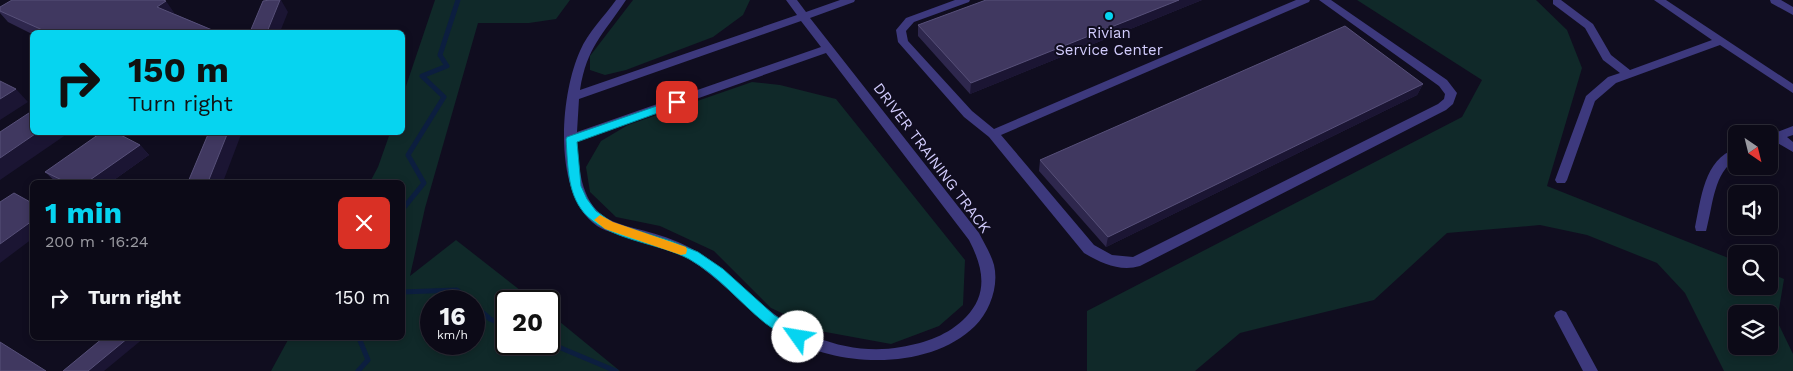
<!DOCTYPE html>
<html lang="en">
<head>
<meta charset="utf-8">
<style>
  :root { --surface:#0c0a17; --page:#151320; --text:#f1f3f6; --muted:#9a9aa1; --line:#2c2b36; --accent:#06d4f0 }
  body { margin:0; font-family:"Work Sans",sans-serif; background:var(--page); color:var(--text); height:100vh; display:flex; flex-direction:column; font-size:19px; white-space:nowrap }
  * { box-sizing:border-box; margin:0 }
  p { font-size:16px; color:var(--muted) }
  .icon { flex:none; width:28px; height:28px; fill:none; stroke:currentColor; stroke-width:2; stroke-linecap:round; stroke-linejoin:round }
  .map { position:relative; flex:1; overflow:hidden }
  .panel { position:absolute; left:30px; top:180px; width:375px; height:160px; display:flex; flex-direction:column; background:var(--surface); border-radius:8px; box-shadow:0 2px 8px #0003,0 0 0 1px var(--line) }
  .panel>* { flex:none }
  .hud { position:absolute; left:30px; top:30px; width:375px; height:105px; border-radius:8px; box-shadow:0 2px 8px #0003,0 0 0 1px var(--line); background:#06d4f0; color:#111; overflow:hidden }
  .needle { width:32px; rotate:145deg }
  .buttons { position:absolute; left:1728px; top:125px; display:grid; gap:10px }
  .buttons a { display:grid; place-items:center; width:50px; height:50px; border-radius:8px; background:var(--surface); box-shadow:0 2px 8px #0003,0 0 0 1px var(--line); font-size:25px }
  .speed { position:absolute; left:420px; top:290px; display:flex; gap:10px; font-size:25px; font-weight:700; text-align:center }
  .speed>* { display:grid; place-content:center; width:65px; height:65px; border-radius:50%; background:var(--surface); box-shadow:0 2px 8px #0003,0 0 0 1px var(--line); line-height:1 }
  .speed small { font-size:12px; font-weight:400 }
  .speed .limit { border:2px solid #111; border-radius:8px; background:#fff; color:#111 }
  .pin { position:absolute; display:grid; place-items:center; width:42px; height:42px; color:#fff; margin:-21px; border-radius:10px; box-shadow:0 2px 8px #0006 }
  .me { position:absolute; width:55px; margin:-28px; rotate:302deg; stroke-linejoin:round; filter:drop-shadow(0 0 4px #0008) }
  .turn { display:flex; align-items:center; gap:18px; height:105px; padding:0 15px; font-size:22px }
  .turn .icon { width:65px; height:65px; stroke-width:2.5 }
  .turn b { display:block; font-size:35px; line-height:42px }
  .round { display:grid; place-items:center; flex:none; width:52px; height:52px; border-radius:8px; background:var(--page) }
  .headline { display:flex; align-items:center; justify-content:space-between; height:85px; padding:0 15px }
  h1 { font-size:30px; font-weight:700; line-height:38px; color:var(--accent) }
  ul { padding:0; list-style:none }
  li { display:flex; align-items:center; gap:15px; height:65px; padding:0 15px }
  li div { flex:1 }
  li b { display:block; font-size:19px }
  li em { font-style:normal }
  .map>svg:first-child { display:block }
  .green { fill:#102929; fill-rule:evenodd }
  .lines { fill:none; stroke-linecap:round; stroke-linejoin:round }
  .stream { stroke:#0c1e3f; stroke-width:5 }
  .minor { fill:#3d397d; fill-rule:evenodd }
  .wall { fill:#2e274d }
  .shaded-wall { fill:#1b1533 }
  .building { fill:#403860; stroke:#575079 }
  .route { fill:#06d4f0; stroke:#048a9c }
  .slow { fill:#f59e0b }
  .poi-dot { fill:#06d4f0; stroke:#100d1f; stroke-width:2 }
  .labels { text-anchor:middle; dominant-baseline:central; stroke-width:4; stroke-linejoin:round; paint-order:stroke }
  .poi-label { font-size:15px; fill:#d3cdfe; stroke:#100d1f }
  .street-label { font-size:15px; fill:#d3cdfe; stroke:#100d1f }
</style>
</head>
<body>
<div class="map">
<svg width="1793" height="371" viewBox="0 0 1793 371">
  <rect width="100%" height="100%" fill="#100d1f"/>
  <!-- green -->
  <path class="green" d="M435,0H570L556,19L529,23H478L425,208L410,276L456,240L534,301H506V344H549V313L620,371H271L289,338H402V182H370L378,167L390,133L402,132L403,95ZM474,301V344H431V301Z
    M633,0H750L743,15L713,37L626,70L605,75L590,70V56Z
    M1357,0H1536L1567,30L1582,68L1547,186L1736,261V286H1769V273L1784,279L1777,321L1793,354V371H1724L1685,293L1657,263L1587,235L1540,225L1447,233L1374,300L1240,333L1195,371H1087V311L1462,117L1482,80ZM1736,314H1769V346H1736Z
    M752,82L780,85L836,99L965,260L963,305L939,326L891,344L820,331L771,308L714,251L660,226L616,217L590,192L586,167L601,141L628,125Z"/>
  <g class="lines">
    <!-- stream -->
    <path class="stream" d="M402,210L424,183L408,155L444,97L422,76L447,66L440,55L458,0
      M402,292L457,290L469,301
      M474,305L490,319L506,326
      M549,343L616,371
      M358,371L368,360L359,338"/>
    <!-- minor -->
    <path class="minor" d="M616,0H626C603,35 587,46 580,90L797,15L786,0H797L806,12L840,0H855L854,2L810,18L979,233C984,243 991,254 994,265C999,286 990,311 975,326C929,371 839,368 786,337C751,316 726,283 692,261C674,250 654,243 634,238C621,235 609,233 597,226C552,195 560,95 580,51C588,32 604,17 616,0ZM801,21L821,47L577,132L579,99ZM826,53L969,240C983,267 989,293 966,317C949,335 925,343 901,347C852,356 801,337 764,306C742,287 722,266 696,251C629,212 581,247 577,141Z
      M955,0H970L969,2L914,22L906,31L908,41L972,111L994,129L1296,0H1310L1309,2L1001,135L1094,245L1112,255L1133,257L1438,104L1444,99L1445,94L1439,86L1319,0H1331L1447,80L1457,93L1453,104L1446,110L1140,266C1120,272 1101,263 1084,253L989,137L964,117L898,42L896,30L906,18Z
      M1553,0H1561L1593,24L1611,55L1630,70L1712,40L1654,0H1666L1793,84V93L1720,45L1616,83L1595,101L1567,180L1565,183H1557L1555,180L1586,96L1608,77L1620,73L1603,60L1585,28L1553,4Z
      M1770,0H1781L1793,7V15L1771,3Z
      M1793,126V135L1787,137L1793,142V152L1776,142L1769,144V135Z
      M1736,149V159C1714,173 1713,204 1707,227L1706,231H1696L1695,227C1701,200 1704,158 1736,149Z
      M1561,310L1566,312L1598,371H1583L1554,316L1556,312Z"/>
  </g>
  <!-- wall -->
  <path class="wall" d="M986,0H1202L970,94L918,36V25Z
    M0,7L175,14L217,32H32V34L8,22L0,13Z
    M1423,84L1417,95L1106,247L1039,171L1040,160Z
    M140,145L149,155L111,182H56L45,172Z"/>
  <!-- shaded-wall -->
  <path class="shaded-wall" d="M280,0H281L288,12L280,32H267Z
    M1179,0H1202L970,94L971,83Z
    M166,1L175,14L157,7Z
    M1423,84L1417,95L1106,247L1108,237Z
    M16,89L28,102L0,120V99Z
    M38,132H70L0,180V158Z
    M228,132H242L223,182H208Z
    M140,145L149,155L111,182H87Z
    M32,221V239L0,263V244Z
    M128,338H144L104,371H88Z"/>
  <!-- building -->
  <path class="building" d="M12,0H163L166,1L157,7L217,32H47L0,11V7Z
    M270,0H280L267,32H250L263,1Z
    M986,0H1179L971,83L918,25Z
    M1345,26L1423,84L1108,237L1040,160Z
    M0,81L16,89L0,99Z
    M32,111V132H38L0,158V132Z
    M102,132H115L140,145L87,182H66L45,172Z
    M209,132H228L208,182H188Z
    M14,193L32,203V221L0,244V202Z
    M103,338H128L88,371H63Z
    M0,342L46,371H0Z"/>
  <!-- route -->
  <path class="route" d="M677,99L682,102L680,105L577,142L581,186L587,199L596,211L613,223L671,241L698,252L723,269L774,315L803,333L805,337L803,341L798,343L794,341C784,335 774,330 765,323C739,302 719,276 689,259C659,243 614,241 588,217C567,197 568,167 566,139L567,137Z"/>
  <!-- slow -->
  <path class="slow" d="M600,215L613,222L686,247L687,250L686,254L681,255L605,229L594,220Z"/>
  <!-- markers -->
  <circle class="poi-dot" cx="1109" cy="16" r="5"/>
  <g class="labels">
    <!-- poi labels -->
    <g class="poi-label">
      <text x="1109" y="33">Rivian<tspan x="1109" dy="17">Service Center</tspan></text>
    </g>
    <!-- street labels -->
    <g class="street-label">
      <text transform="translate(932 158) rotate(53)">DRIVER TRAINING TRACK</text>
    </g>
  </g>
</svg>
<div class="buttons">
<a><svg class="needle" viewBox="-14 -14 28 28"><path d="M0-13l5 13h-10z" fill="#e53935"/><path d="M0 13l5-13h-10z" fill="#9a9aa1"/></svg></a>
<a><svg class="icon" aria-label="sound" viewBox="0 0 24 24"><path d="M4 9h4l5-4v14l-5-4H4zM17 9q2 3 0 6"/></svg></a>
<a><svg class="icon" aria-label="search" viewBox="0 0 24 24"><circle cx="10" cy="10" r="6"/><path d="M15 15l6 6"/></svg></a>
<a><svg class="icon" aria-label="layers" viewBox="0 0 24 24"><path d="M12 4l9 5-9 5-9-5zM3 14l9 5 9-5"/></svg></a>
</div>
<div class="speed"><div>16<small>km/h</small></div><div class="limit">20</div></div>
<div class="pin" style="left:677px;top:102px;background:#d93025"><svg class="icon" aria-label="arrive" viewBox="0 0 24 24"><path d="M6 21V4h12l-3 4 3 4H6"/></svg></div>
<svg class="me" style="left:798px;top:337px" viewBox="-20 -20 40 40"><circle r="19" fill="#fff"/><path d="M0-13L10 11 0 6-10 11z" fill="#06d4f0"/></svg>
<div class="hud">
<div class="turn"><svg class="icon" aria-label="right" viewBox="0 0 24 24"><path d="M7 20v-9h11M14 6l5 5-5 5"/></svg><div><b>150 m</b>Turn right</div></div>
</div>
<section class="panel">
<div class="headline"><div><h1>1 min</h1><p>200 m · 16:24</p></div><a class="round" style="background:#d93025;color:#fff"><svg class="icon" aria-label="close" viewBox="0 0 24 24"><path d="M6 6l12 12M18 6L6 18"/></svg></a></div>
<ul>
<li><svg class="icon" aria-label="right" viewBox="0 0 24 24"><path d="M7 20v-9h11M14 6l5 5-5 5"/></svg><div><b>Turn right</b></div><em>150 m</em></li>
</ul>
</section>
</div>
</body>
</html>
